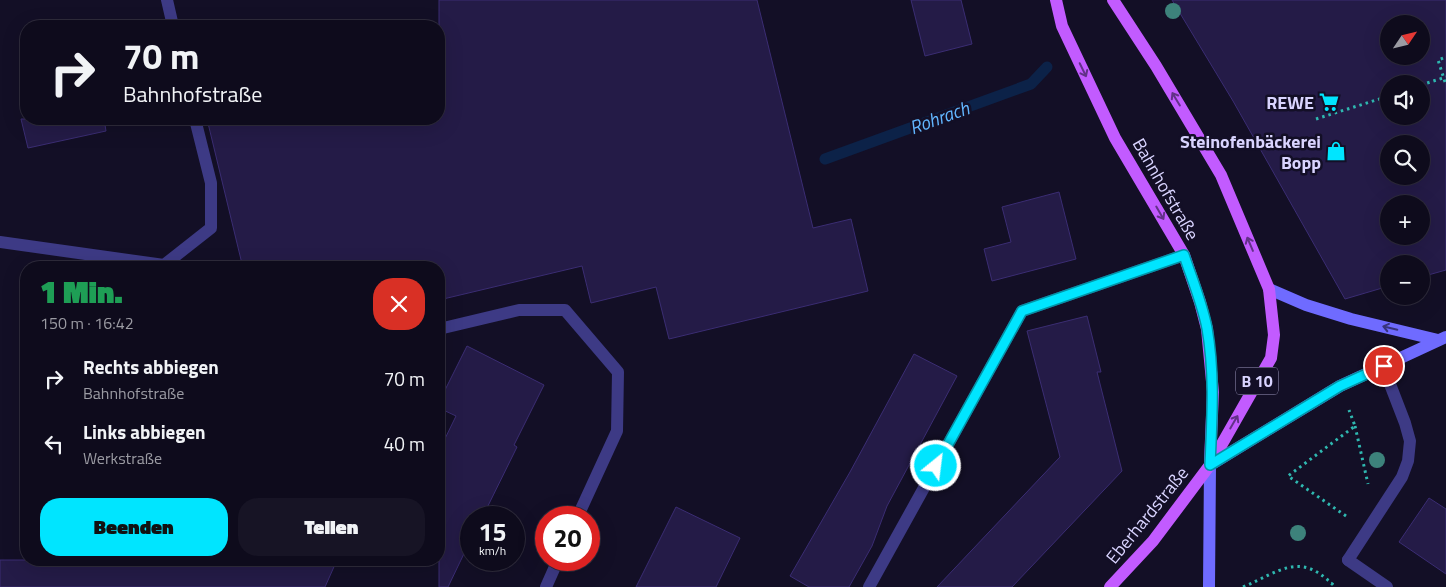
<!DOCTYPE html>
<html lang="de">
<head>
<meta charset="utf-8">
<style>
  :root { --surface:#0e0b1c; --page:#171425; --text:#f1f3f6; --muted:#9b9ba3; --line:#2e2b3b; --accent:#00e5ff }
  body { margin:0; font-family:"Titillium Web",sans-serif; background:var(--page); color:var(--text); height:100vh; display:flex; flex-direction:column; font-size:19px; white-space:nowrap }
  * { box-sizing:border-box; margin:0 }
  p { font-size:16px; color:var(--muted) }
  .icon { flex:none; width:28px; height:28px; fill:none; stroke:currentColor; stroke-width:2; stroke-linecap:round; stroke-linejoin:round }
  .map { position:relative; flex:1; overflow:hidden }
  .sheet { position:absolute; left:20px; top:261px; width:425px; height:305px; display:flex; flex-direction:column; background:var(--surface); border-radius:20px; box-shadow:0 5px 20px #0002,0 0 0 1px var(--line) }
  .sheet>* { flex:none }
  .guide { position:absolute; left:20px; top:20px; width:425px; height:105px; border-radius:20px; box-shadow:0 5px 20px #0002,0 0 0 1px var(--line); background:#0e0b1c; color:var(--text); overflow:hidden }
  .needle { width:32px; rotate:55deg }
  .fabs { position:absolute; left:1380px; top:15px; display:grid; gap:10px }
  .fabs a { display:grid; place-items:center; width:50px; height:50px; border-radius:50%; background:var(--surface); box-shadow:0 5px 20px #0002,0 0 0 1px var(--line); font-size:25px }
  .speed { position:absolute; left:460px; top:506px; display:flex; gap:10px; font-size:25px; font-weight:700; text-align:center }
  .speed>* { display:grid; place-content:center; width:65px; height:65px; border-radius:50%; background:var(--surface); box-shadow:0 5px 20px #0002,0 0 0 1px var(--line); line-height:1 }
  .speed small { font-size:12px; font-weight:400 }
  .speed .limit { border:8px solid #d22; background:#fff; color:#111 }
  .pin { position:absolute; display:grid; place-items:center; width:42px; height:42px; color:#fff; margin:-21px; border:2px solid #fff; border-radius:50%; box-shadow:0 1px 5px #0007 }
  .me { position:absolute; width:55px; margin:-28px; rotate:29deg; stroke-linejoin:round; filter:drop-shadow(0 0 4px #0008) }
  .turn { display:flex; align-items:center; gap:18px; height:105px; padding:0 20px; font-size:22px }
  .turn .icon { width:65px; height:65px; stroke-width:2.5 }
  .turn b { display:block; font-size:35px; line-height:42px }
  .round { display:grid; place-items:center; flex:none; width:52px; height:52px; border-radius:20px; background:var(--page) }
  .overview { display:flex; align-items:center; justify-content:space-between; height:85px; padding:0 20px }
  h1 { font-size:30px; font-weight:800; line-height:38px; color:#1e9e55 }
  .button { display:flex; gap:10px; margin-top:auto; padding:10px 20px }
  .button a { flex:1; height:58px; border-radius:20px; background:var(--accent); color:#111; font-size:20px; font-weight:800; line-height:58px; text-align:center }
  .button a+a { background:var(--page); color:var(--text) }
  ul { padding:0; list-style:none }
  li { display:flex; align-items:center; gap:15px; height:65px; padding:0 20px }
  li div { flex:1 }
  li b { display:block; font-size:19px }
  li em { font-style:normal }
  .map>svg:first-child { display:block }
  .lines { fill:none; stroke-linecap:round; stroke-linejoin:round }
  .stream { stroke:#0c2248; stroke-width:11 }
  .building { fill:#241b47; stroke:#3b2d73; fill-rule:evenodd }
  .path { stroke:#2fb8b0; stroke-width:3; stroke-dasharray:2.5 4; stroke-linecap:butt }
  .lane { stroke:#3d3a85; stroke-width:12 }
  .street { stroke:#3d3a85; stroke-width:12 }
  .secondary { stroke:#6f6bff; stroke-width:12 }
  .primary { stroke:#c25bff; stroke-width:12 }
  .tree { fill:#3d827b }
  .oneway { stroke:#623188 }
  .oneway2 { stroke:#38347d }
  .route-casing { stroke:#0095a6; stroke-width:12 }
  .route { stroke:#00e5ff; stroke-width:9 }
  .labels { text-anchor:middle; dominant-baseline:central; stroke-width:5; stroke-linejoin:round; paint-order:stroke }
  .shield { fill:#130f26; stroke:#9e99be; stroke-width:1 }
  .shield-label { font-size:16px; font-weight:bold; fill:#d9d4ff }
  .poi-label { font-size:18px; font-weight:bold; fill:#d9d4ff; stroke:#130f26; text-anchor:end }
  .street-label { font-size:18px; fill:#d9d4ff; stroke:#130f26 }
  .water-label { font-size:19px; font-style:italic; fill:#62b6ff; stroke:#130f26 }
</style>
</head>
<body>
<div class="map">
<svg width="1446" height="587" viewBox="0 0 1446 587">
  <rect width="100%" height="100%" fill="#130f26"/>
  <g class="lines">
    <!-- stream -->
    <path class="stream" d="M825,159L1031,84L1047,67"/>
  </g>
  <!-- building -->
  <path class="building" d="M439,0H757L813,228L851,219L868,291L669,339L656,287L591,303L582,266L439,300V268H243L207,119H439Z
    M911,0H961L972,44L925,56Z
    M1172,0H1446V270L1421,277V264H1389V286L1345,299L1233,101ZM1389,24H1421V56H1389ZM1389,84H1421V116H1389ZM1389,144H1421V176H1389ZM1389,204H1421V236H1389Z
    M21,119H104L106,131L28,148Z
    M1059,192L1076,259L992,281L984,249L1011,242L1002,207Z
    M1087,316L1101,372H1097L1122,471L1012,587H937L1060,457L1027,331Z
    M467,346L544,385L514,445L517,447L482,518H471V539L448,587H439V451L456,416L439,408V402Z
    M914,354L957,376L887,506L872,546L849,587H809L790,576L850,472Z
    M1429,498L1446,509V574L1399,542Z
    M676,507L740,538L716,587H636Z
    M0,560H337L325,587H0Z"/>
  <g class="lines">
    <!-- path -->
    <path class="path" d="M1445,82L1438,60L1446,57
      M1421,85L1446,77
      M1316,119L1389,96
      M1355,426L1368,484
      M1346,516L1288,476L1355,426L1349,410
      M1243,587C1279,572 1299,551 1332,584L1335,580"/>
    <!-- lane -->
    <path class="lane" d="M167,0L173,26
      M0,242L164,265L211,228V183L195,119
      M439,329L519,310H565L618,372L617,431L577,518
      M1348,560L1402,477L1408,461L1410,441L1405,423L1383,366
      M546,587L558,560
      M869,587L1022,311L1184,255"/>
    <!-- street -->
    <path class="street" d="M1348,560L1387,587"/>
    <!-- secondary -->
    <path class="secondary" d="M1269,289L1306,305L1351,319L1438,340
      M1209,587L1210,465L1340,386L1446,337"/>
    <!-- primary -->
    <path class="primary" d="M1056,0L1062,26L1115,138L1184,255L1200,302L1207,329L1213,392L1210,462
      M1110,587L1153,541L1210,465L1271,358L1274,335L1269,289L1221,175L1156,66L1113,0"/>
  </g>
  <!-- trees -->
  <g class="tree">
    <circle cx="1173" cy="11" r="8"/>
    <circle cx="1377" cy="460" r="8"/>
    <circle cx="1298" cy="533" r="8"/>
  </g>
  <!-- one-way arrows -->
  <defs><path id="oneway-shaft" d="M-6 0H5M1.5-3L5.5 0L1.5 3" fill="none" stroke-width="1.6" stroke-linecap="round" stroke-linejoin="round" transform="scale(1.25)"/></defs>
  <g class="oneway">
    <use href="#oneway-shaft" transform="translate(1083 70) rotate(64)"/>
    <use href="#oneway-shaft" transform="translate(1176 99) rotate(-121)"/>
    <use href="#oneway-shaft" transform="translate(1160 213) rotate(60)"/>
    <use href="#oneway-shaft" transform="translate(1250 244) rotate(-113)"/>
    <use href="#oneway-shaft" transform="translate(1234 422) rotate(-60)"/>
  </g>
  <use class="oneway2" href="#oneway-shaft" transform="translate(1390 328) rotate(-167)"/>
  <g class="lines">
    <defs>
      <path id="route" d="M936,466L1022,311L1184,255C1192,279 1202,303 1207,328C1215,373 1212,419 1210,465L1340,386L1384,366"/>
    </defs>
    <!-- route casing -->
    <use href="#route" class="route-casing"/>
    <!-- route -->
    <use href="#route" class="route"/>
  </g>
  <!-- icons -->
  <defs>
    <symbol id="supermarket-bare" viewBox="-9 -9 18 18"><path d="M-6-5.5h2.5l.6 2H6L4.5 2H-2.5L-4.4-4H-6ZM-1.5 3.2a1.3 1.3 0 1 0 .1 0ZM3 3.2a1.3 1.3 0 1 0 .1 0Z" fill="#00e5ff" stroke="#130f26" stroke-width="2.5" paint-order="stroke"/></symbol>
    <symbol id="shop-bare" viewBox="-9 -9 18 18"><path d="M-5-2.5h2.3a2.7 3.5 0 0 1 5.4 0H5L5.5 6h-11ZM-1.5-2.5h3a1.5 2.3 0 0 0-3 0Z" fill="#00e5ff" stroke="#130f26" stroke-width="2.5" paint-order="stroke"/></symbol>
  </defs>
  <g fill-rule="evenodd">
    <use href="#supermarket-bare" x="1315" y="88" width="28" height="28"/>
    <use href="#shop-bare" x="1322" y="137" width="28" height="28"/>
  </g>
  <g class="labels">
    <!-- shield labels -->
    <rect class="shield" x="1236" y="367.5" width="42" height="27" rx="4"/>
    <g class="shield-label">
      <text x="1257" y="381">B 10</text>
    </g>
    <!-- poi labels -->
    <g class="poi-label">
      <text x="1314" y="102">REWE</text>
      <text x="1321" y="141">Steinofenbäckerei<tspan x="1321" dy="21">Bopp</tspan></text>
    </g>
    <!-- street labels -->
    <g class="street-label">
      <text transform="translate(1166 189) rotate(60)">Bahnhofstraße</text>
      <text transform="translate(1147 515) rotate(-51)">Eberhardstraße</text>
    </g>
    <!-- water labels -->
    <g class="water-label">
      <text transform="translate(939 117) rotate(-20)">Rohrach</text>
    </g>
  </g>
</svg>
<div class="fabs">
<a><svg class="needle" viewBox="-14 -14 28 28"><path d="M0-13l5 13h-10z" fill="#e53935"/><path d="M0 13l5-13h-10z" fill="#9b9ba3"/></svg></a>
<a><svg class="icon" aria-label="sound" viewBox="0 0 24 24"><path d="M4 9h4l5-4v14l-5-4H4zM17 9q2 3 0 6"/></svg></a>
<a><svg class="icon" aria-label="search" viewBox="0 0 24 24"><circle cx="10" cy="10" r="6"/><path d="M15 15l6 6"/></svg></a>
<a>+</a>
<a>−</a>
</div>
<div class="speed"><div>15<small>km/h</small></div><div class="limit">20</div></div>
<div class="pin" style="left:1384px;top:366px;background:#d93025"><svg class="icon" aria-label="arrive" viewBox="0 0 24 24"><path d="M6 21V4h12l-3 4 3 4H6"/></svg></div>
<svg class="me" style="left:936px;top:466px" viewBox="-20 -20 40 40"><circle r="17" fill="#00e5ff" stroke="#fff" stroke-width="3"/><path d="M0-11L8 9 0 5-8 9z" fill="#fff"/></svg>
<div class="guide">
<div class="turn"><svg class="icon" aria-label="right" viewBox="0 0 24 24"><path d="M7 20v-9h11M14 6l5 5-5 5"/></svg><div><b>70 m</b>Bahnhofstraße</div></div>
</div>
<section class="sheet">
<div class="overview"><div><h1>1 Min.</h1><p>150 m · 16:42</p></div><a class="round" style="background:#d93025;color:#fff"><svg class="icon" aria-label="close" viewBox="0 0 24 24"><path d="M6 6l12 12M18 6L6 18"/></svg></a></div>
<ul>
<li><svg class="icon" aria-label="right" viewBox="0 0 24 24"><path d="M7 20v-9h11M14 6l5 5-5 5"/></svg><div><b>Rechts abbiegen</b><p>Bahnhofstraße</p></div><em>70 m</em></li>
<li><svg class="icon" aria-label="left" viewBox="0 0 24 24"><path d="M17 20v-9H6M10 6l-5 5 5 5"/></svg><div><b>Links abbiegen</b><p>Werkstraße</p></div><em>40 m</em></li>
</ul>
<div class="button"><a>Beenden</a><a>Teilen</a></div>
</section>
</div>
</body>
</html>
